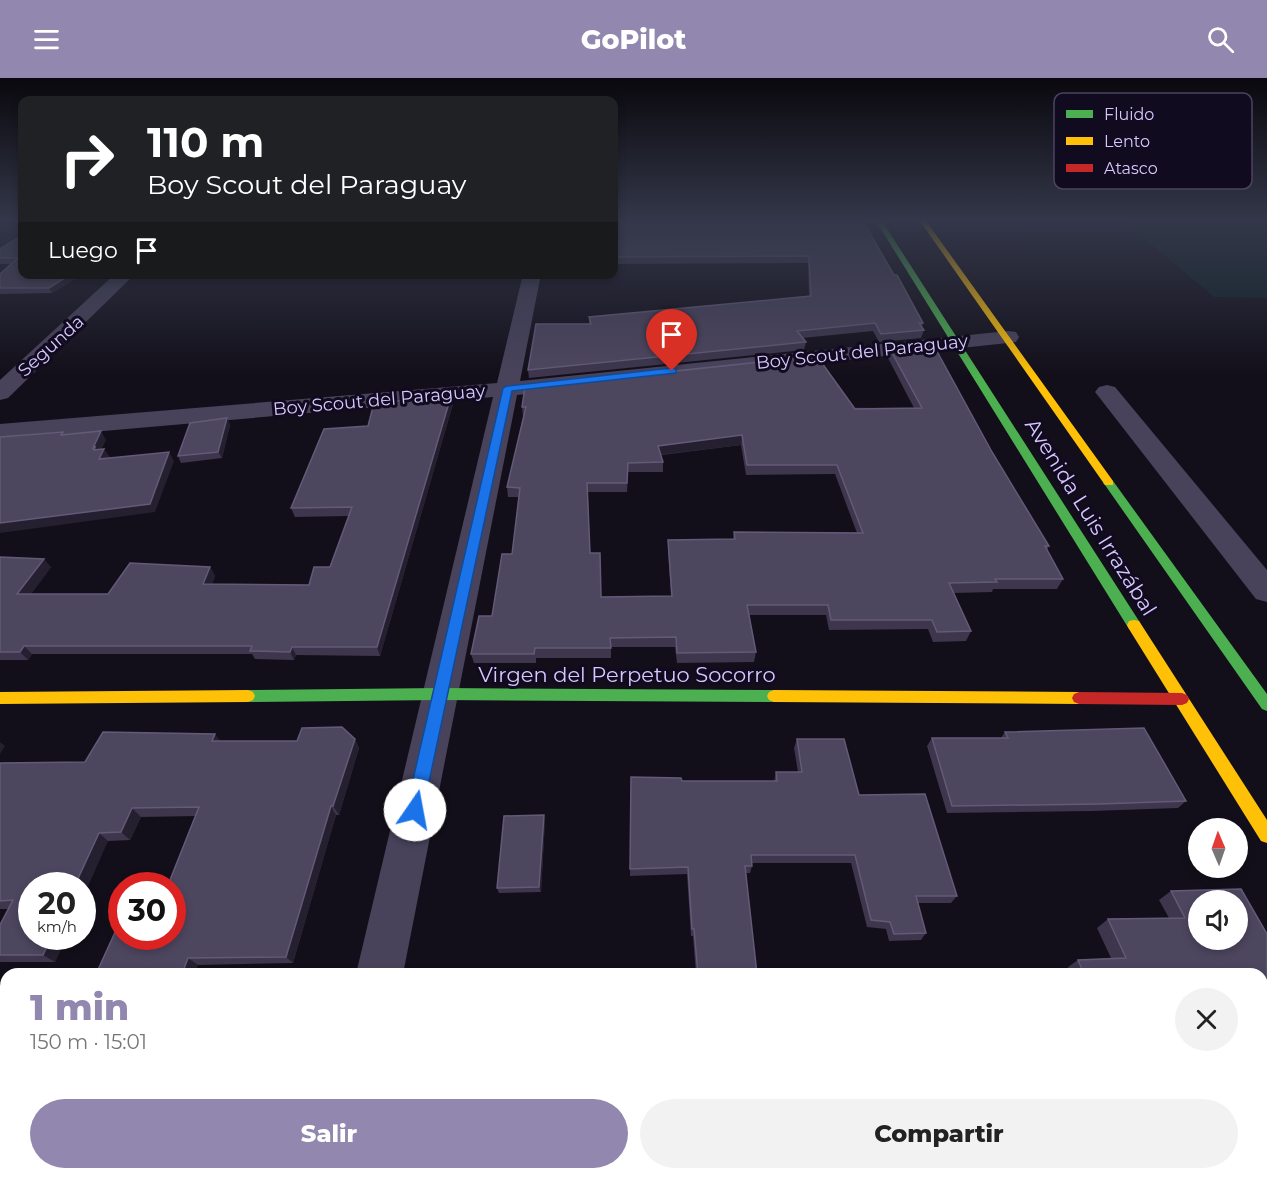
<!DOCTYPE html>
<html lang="es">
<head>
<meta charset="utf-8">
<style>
  :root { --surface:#fff; --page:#f2f2f2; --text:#222; --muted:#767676; --accent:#9287af }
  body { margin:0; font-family:Montserrat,sans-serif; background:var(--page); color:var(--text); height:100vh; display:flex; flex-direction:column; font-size:22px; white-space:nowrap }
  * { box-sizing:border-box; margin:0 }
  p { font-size:20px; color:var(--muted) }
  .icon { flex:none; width:33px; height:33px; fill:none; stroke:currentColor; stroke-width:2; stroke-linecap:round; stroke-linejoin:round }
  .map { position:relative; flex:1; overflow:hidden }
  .sheet { position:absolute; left:0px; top:890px; width:1268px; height:212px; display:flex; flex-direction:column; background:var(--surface); border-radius:18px 18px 0 0; box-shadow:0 3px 9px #0003 }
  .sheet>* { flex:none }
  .top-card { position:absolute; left:18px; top:18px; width:600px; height:183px; border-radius:12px; box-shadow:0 3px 9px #0003; background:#202124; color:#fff; overflow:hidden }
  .needle { width:39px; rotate:358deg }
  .controls { position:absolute; left:1188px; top:740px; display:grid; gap:12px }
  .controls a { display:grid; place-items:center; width:60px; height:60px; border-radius:50%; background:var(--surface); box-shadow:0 3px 9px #0003; font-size:30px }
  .speed { position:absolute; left:18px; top:794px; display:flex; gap:12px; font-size:30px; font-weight:700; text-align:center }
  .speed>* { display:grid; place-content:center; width:78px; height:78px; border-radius:50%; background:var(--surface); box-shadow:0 3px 9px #0003; line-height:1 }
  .speed small { font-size:15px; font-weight:400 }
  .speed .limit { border:9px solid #d22; background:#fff; color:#111 }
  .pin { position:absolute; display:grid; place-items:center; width:51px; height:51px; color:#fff; margin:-62px -26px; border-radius:50% 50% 50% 0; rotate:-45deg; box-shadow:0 0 6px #0007 }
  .pin .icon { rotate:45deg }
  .me { position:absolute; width:66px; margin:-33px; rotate:12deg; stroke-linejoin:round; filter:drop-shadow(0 0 4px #0008) }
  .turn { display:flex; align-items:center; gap:21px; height:126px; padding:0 30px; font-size:27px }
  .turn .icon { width:78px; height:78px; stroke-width:2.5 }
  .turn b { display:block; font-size:42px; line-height:51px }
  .then { display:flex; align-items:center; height:57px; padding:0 30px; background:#0003; gap:12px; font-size:22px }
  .round { display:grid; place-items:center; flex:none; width:63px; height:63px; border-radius:32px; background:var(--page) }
  .head { display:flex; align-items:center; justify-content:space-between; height:102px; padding:0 30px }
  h1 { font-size:36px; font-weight:800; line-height:45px; color:var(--accent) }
  .primary-button { display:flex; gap:12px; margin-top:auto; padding:12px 30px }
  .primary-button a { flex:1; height:69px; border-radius:36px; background:var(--accent); color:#fff; font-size:24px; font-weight:800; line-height:69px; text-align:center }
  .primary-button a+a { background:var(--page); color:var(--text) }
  header { display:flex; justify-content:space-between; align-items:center; height:78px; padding:0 30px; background:var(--accent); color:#fff; font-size:27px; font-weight:800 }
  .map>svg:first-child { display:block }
  .green { fill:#0e2227 }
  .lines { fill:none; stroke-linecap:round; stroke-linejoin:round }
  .street { fill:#48435b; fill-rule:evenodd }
  .fast { fill:#4caf50; fill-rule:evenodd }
  .slow { fill:#ffc107; fill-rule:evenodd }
  .jam { fill:#c62828; fill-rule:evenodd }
  .wall { fill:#3d364c; fill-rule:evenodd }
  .shaded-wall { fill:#252030 }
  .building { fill:#4d465f; stroke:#635a78; stroke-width:1.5; fill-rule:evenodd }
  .route { fill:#1a73e8; stroke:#114b97; stroke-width:1.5 }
  .labels { text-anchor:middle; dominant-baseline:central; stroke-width:6; stroke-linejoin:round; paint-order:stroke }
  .far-street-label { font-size:18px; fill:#d7c8ff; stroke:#110b1f }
  .street-label { font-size:21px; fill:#d7c8ff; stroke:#110b1f }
  .key { fill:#110b1f; stroke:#4c4462; stroke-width:1.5 }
  .key-label { font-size:16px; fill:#d7c8ff }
</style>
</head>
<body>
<header><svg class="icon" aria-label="menu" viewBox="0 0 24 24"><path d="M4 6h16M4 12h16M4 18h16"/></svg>GoPilot<svg class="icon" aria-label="search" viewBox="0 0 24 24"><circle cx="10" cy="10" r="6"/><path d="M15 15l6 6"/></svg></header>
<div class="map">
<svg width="1267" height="1100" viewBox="0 0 1267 1100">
  <rect width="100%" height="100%" fill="#130f1a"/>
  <!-- green -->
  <path class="green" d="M1124,143H1267V220L1214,219Z"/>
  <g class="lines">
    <!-- street -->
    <path class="street" d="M115,196H135L8,320L0,322V302Z
      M523,196H541L520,303L1008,253L1016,254L1019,259L1016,264L1008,265L517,317L403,896H356L493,319L0,362V346L497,305Z
      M1107,307L1115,309L1267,492V524L1256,521L1099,319L1095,314L1099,309Z
      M307,1095H363L362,1100H306Z"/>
    <!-- fast -->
    <path class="fast" d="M876,143H882L1139,543L1141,547L1139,551H1129Z
      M1109,402L1113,403L1267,616V633L1262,631L1105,407L1103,405Z
      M440,610L774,612L779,614L781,618L779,622L774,624L440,622L248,624L243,622L241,618L243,614L248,612Z"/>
    <!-- slow -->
    <path class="slow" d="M920,143H926L1113,403V407H1105Z
      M1134,542L1139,543L1267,742V765L1261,763L1129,551L1127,547L1129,543Z
      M248,612L253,614L255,618L253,622L248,624L0,626V614Z
      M774,612L1079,614L1084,616L1086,620L1084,624L1079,626L774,624L769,622L767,618L769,614Z"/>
    <!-- jam -->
    <path class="jam" d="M1079,614L1182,615L1187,617L1189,621L1187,625L1182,627L1079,626L1074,624L1072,620L1074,616Z"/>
  </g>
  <!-- wall -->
  <path class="wall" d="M614,143H863L923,245L922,249L924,252L921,260L879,264L873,253L802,260L806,264L804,272L529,300L528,292L589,246V239L809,218L808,185L614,186Z
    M0,171L83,196L52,215L0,216V196L12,186H0Z
    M890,271L992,374L1049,468L1047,472L1063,501L1057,511H993L992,514L954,515L971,553L966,563L933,564L928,551L829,552L826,537H748L756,574L754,584L677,585L675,569H611V580H536V585H474L471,576L492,538L512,476L519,419H508L507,409L523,339L522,329L914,330L888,280ZM741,367L746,397L835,396L857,455L734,454L733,461L668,462V472L671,518L601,519L590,475L588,414H627L628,394H663V384L661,377Z
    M453,326L380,578L296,577L294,582L255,581L252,576H32L28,582H0V479L51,489L31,516H108L210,489L215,498L212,506L309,507L330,489L349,438L295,439L291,430L368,348Z
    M227,340L230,347L222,380L181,385L178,378Z
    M1005,654L1186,723L1178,730L1092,733L947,735L927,668L932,660H1001Z
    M355,661L359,670L339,737H336L293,885L198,887L194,896L172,858L196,738L141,739L130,762L108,763L32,858H67L55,884H0V847L9,831H0V685L85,684L220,663H297Z
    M797,661L859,717L957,818L951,825H918L926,855L921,862L889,863L886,851L867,849L851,785H752V788L750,795H746L757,896H696L693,858H691L687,796L630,798L631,699L682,703H774L776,694H798L794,670Z
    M545,742L541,814L499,815L497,810Z
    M1171,813L1267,856V925H1262V896H1070L1068,889L1078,882L1111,880L1097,850L1108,841L1169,840L1159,822Z
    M706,1095H1080L1082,1100H706Z"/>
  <!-- shaded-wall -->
  <path class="shaded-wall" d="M71,196H83L52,215L49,210Z
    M451,318L453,326L380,578L377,569Z
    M227,340L230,347L222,380L218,374Z
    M101,353L106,362L99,376L104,371L110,379L104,389L93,370Z
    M742,357L741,367L657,377L658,368Z
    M169,374L174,383L155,434L0,455V445Z
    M44,481L51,489L25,524L17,516Z
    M210,489L215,498L208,515L203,506Z
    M24,568L32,576L28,582L20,574Z
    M292,569L296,577L294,582L290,574Z
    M215,656L222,665L212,663Z
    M355,661L359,670L339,737L333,728Z
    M0,664L5,668L0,676Z
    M331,728L336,737L293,885L286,879Z
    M132,730L141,739L130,762L121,754Z
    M544,737L545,742L541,814L539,809Z
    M99,755L108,763L82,822V807H75Z
    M52,858H67L55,884L43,877Z
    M188,880L198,887L194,896H182Z
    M6,962V984L0,996V974Z
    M74,1095H89L87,1100H72Z
    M541,1095H544V1100H541Z"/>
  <!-- building -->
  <path class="building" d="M614,143H863L894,197H897L923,245H919L924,252L881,256L875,245L797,253L806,264L528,292L536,246H591L589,239L811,218L809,178L614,179Z
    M22,157V196H71L49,210H0V196L18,180H0V171Z
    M933,266L992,374L1049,468H1045L1063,501H995L997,504L949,505L971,553L937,554L932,542H831L828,527H747L756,574L677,575L676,559L610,560L611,570H535L534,576H471L479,538H492L502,476H512L520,410L507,409L526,329H522L525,309L817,278L855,331L922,330L890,271ZM742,357L747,387H837L863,455L734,454L735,461L668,462L672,518L601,519L600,475H590L587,405H627L628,385L663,384L658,368Z
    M451,318L377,569H292L290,574L250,573L252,568H24L20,574H0V479L44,481L17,516H108L130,485L210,489L203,506L309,507L314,489H330L352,429L291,430L324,351L368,348L374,325Z
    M227,340L218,374L178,378L190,345Z
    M101,353L93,370L95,369L94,372L104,371L99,381L169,374L150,426L0,445V359L63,354L61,357Z
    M342,649L355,661L333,728H331L286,879L188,880L182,896H96L122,839V858H172V807H168L199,729L132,730L121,754L99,755L75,807H32V858H52L43,877H0V847L13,822L0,823V685L85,684L103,654L215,656L212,663H297L302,650Z
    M1144,650L1186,723L1099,726L952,728L932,660H1008L1005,654Z
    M797,661H844L859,717L925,716L957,818H916L926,855L894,856L890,844L871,842L855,777H751L752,788H745L757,896H698L694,851H692L688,789L630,791L631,699L681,700L682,703H777L776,694H802Z
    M544,737L539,809L497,810L504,738Z
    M1241,811L1267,856V918H1262V896H1084L1078,882L1126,880L1108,841L1185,840L1171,813ZM1198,822H1238V861H1198Z
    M0,943H6V962L0,974Z
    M9,1095H74L72,1100H6Z
    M479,1095H541V1100H478Z
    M709,1095H1080L1082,1100H709Z"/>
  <!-- sky -->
  <linearGradient id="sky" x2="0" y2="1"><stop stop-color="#0a080e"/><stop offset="0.48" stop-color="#333749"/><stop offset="1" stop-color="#333749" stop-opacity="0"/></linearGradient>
  <rect width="1267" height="297" fill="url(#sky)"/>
  <!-- route -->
  <path class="route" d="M672,290L676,291V295L512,313L423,732L421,738L415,740L409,738L406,732L503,310L507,308Z"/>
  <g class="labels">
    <!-- far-street labels -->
    <g class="far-street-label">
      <text transform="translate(51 268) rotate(-42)">Segunda</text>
      <text transform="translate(862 274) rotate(-6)">Boy Scout del Paraguay</text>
      <text transform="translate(379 322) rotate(-5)">Boy Scout del Paraguay</text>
    </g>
    <!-- street labels -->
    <g class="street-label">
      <text transform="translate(1091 439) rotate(58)">Avenida Luis Irrazábal</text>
      <text x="627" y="596">Virgen del Perpetuo Socorro</text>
    </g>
  </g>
  <!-- legend -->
  <rect x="1054" y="15" width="198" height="96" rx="9" class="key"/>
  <rect x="1066" y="32" width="27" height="8" fill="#4caf50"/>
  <rect x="1066" y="59" width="27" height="8" fill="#ffc107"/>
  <rect x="1066" y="86" width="27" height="8" fill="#c62828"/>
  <g class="key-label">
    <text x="1104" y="42">Fluido</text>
    <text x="1104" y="69">Lento</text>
    <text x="1104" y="96">Atasco</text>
  </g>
</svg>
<div class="controls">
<a><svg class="needle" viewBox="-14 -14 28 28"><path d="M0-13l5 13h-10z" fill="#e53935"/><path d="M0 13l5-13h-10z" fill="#767676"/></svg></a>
<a><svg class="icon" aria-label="sound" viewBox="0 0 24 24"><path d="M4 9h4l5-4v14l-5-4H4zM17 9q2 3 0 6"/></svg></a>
</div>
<div class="speed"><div>20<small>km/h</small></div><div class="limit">30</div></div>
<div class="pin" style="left:672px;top:293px;background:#d93025"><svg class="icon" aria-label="arrive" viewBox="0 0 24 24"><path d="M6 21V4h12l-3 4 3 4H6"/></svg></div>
<svg class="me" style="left:415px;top:732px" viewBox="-20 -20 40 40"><circle r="19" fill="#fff"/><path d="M0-13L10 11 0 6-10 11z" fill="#1a73e8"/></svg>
<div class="top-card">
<div class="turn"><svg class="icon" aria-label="right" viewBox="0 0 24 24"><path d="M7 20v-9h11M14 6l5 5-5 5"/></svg><div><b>110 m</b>Boy Scout del Paraguay</div></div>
<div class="then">Luego<svg class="icon" aria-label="arrive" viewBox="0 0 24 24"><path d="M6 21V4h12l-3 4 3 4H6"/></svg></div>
</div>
<section class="sheet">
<div class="head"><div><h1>1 min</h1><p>150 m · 15:01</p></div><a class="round"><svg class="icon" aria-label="close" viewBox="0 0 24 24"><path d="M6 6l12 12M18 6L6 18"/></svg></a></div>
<div class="primary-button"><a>Salir</a><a>Compartir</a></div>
</section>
</div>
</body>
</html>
